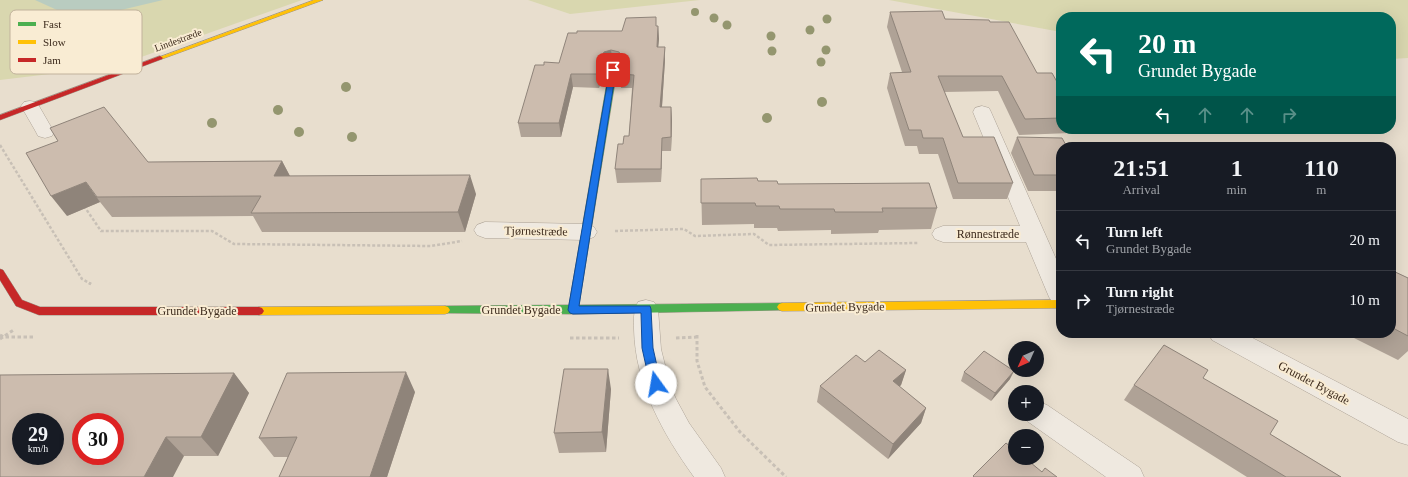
<!DOCTYPE html>
<html lang="en">
<head>
<meta charset="utf-8">
<style>
  :root { --surface:#171b24; --page:#20242c; --text:#f1f3f6; --muted:#9ea1a6; --line:#363941 }
  body { margin:0; font-family:Georgia,serif; background:var(--page); color:var(--text); height:100vh; display:flex; flex-direction:column; font-size:15px; white-space:nowrap }
  * { box-sizing:border-box; margin:0 }
  p { font-size:13px; color:var(--muted) }
  .icon { flex:none; width:22px; height:22px; fill:none; stroke:currentColor; stroke-width:2; stroke-linecap:round; stroke-linejoin:round }
  .map { position:relative; flex:1; overflow:hidden }
  .details { position:absolute; left:1056px; top:142px; width:340px; height:196px; display:flex; flex-direction:column; background:var(--surface); border-radius:16px; box-shadow:0 4px 16px #0002 }
  .details>* { flex:none }
  .hud { position:absolute; left:1056px; top:12px; width:340px; height:122px; border-radius:16px; box-shadow:0 4px 16px #0002; background:#00695c; color:#fff; overflow:hidden }
  .needle { width:26px; rotate:225deg }
  .tools { position:absolute; left:1008px; top:341px; display:grid; gap:8px }
  .tools a { display:grid; place-items:center; width:36px; height:36px; border-radius:50%; background:var(--surface); box-shadow:0 4px 16px #0002; font-size:20px }
  .speed { position:absolute; left:12px; top:413px; display:flex; gap:8px; font-size:20px; font-weight:700; text-align:center }
  .speed>* { display:grid; place-content:center; width:52px; height:52px; border-radius:50%; background:var(--surface); box-shadow:0 4px 16px #0002; line-height:1 }
  .speed small { font-size:10px; font-weight:400 }
  .speed .limit { border:6px solid #d22; background:#fff; color:#111 }
  .pin { position:absolute; display:grid; place-items:center; width:34px; height:34px; color:#fff; margin:-17px; border-radius:8px; box-shadow:0 2px 6px #0006 }
  .me { position:absolute; width:44px; margin:-22px; rotate:347deg; stroke-linejoin:round; filter:drop-shadow(0 0 3px #0008) }
  .turn { display:flex; align-items:center; gap:14px; height:84px; padding:0 16px; font-size:18px }
  .turn .icon { width:52px; height:52px; stroke-width:2.5 }
  .turn b { display:block; font-size:28px; line-height:34px }
  .lanes { display:flex; align-items:center; height:38px; padding:0 16px; background:#0003; justify-content:center; gap:20px; direction:ltr }
  .lanes .off { opacity:.35 }
  .eta { display:flex; justify-content:space-evenly; align-items:center; height:68px; text-align:center }
  .eta b { font-size:24px; font-weight:700; line-height:28px }
  ul { padding:0; list-style:none }
  li { display:flex; align-items:center; gap:12px; height:60px; padding:0 16px; border-top:1px solid var(--line) }
  li div { flex:1 }
  li b { display:block; font-size:15px }
  li em { font-style:normal }
  .map>svg:first-child { display:block }
  .green { fill:#d9d7af }
  .water { fill:#b9ccc0 }
  .lines { fill:none; stroke-linecap:round; stroke-linejoin:round }
  .street-casing { stroke:#ada397; stroke-width:1 }
  .fast-casing { stroke:#9d9386; stroke-width:1 }
  .slow-casing { stroke:#9d9386; stroke-width:1 }
  .jam-casing { stroke:#9d9386; stroke-width:1 }
  .path-far1 { stroke:#c8c0b6; stroke-width:2.5; stroke-dasharray:3 2; stroke-linecap:butt }
  .path { stroke:#c8c0b6; stroke-width:3; stroke-dasharray:3.5 2.5; stroke-linecap:butt }
  .street { fill:#efe9e0; fill-rule:evenodd }
  .fast { fill:#4caf50; fill-rule:evenodd }
  .slow { fill:#ffc107; fill-rule:evenodd }
  .jam { fill:#c62828; fill-rule:evenodd }
  .tree { fill:#94966f }
  .wall { fill:#afa296 }
  .shaded-wall { fill:#8f847a }
  .building { fill:#ccbcae; stroke:#8f847a; fill-rule:evenodd }
  .route { fill:#1a73e8; stroke:#114b97 }
  .labels { text-anchor:middle; dominant-baseline:central; stroke-width:4; stroke-linejoin:round; paint-order:stroke }
  .far-street-label { font-size:10px; fill:#3d2b1d; stroke:#f9ecd3 }
  .street-label { font-size:12px; fill:#3d2b1d; stroke:#f9ecd3 }
  .key { fill:#f9ecd3; stroke:#c1b29c; stroke-width:1 }
  .key-label { font-size:11px; fill:#3d2b1d }
</style>
</head>
<body>
<div class="map">
<svg width="1408" height="477" viewBox="0 0 1408 477">
  <rect width="100%" height="100%" fill="#e8dece"/>
  <!-- green -->
  <path class="green" d="M0,0H302L116,66L0,80Z
    M528,0H700L570,14Z
    M889,0H1408V58L1391,59V17H1061V32Z"/>
  <!-- water -->
  <path class="water" d="M35,0H163L79,20Z"/>
  <g class="lines">
    <defs>
      <path id="street" d="M30,101L36,102L39,106L54,132L52,136L45,138L38,136L36,132L21,106L24,102Z
        M982,106L989,108L991,112L1061,270V306L1053,303L1049,297L1026,242H943L935,239L932,234L935,229L943,226H1020L973,112L975,108Z
        M485,222L586,224L594,227L597,232L594,237L586,240L485,238L477,235L474,230L477,225Z
        M646,300L654,302L658,309L661,349L670,385L676,399L689,423L721,468L725,477H694C663,434 635,384 634,329C634,320 633,311 638,302Z
        M1209,333H1243L1408,419V445L1398,442L1212,340Z
        M1037,401L1047,405L1140,468L1144,477H1106L1027,421L1024,414H1037Z"/>
      <path id="fast" d="M613,68L617,70L579,305L782,303L785,304L787,307L785,310L573,314L442,313L440,310L442,307L445,306L569,305L609,70Z"/>
      <path id="slow" d="M314,0H323L162,59H158L157,58Z
        M1061,300V308L782,311L779,310L777,307L779,304L782,303Z
        M445,306L448,307L450,310L448,313L445,314L259,315L256,314L254,311L256,308L259,307Z"/>
      <path id="jam" d="M160,56L163,58L162,59L0,120V115Z
        M0,269L3,270L22,300L40,307H259L262,308L264,311L262,314L259,315H39L16,306L0,280Z"/>
    </defs>
    <!-- street casing -->
    <use href="#street" class="street-casing"/>
    <!-- fast casing -->
    <use href="#fast" class="fast-casing"/>
    <!-- slow casing -->
    <use href="#slow" class="slow-casing"/>
    <!-- jam casing -->
    <use href="#jam" class="jam-casing"/>
    <!-- path-far1 -->
    <path class="path-far1" d="M0,145L82,279L91,284
      M84,206L101,231H212L234,244L431,246L462,241
      M615,231L684,229L695,236L754,234L769,245L918,243"/>
    <!-- path -->
    <path class="path" d="M89,283L91,284
      M0,335L4,337H33
      M697,335V361L705,387L740,432L786,477
      M570,338H619
      M676,338L697,337
      M0,339L15,329"/>
    <!-- street -->
    <use href="#street" class="street"/>
    <!-- fast -->
    <use href="#fast" class="fast"/>
    <!-- slow -->
    <use href="#slow" class="slow"/>
    <!-- jam -->
    <use href="#jam" class="jam"/>
  </g>
  <!-- trees -->
  <g class="tree">
    <circle cx="695" cy="12" r="4"/>
    <circle cx="714" cy="18" r="4.5"/>
    <circle cx="827" cy="19" r="4.5"/>
    <circle cx="727" cy="25" r="4.5"/>
    <circle cx="810" cy="30" r="4.5"/>
    <circle cx="771" cy="36" r="4.5"/>
    <circle cx="826" cy="50" r="4.5"/>
    <circle cx="772" cy="51" r="4.5"/>
    <circle cx="821" cy="62" r="4.5"/>
    <circle cx="346" cy="87" r="5"/>
    <circle cx="822" cy="102" r="5"/>
    <circle cx="278" cy="110" r="5"/>
    <circle cx="767" cy="118" r="5"/>
    <circle cx="212" cy="123" r="5"/>
    <circle cx="299" cy="132" r="5"/>
    <circle cx="352" cy="137" r="5"/>
  </g>
  <!-- wall -->
  <path class="wall" d="M890,12L945,19L990,22L1037,73L1061,89V129H1073L1071,133L1019,135L998,91L944,92L963,137L1013,183L1007,199H953L938,154H919L917,146H905L887,88L890,73L902,72L887,27Z
    M658,26L659,39L658,47H665V60L662,107H671L672,121L671,151H662L661,182L617,183L615,169L623,144L629,136L632,88H621L620,74L621,66L620,65L613,64L606,65L603,70L599,88L573,87L561,137H521L518,123L544,65L559,63L622,31Z
    M1017,137L1061,147V191H1028L1011,153Z
    M282,161L290,176L476,194L465,232H262L253,216L112,217L100,202L67,216L148,162Z
    M701,179L778,184L937,208L931,229L879,230L878,233L831,234V230L778,231L777,228H754V224L702,225Z
    M1391,270L1408,278V351L1398,360L1344,333H1391Z
    M865,362L906,370L901,385L899,387L926,408L921,423L888,459L817,402L820,386Z
    M964,372L1010,379L991,401L961,381Z
    M234,373L249,393L218,456H184L0,477Z
    M1203,378L1270,434L1341,477H1247L1124,400L1134,385Z
    M611,389L606,452L559,453L554,433Z
    M415,392L387,477H279L288,457H274L259,438Z"/>
  <!-- shaded-wall -->
  <path class="shaded-wall" d="M658,26L659,39L657,60V47Z
    M665,47V60L661,121L660,107Z
    M611,50L613,64L606,65L603,70L599,88L598,74L601,57L604,52Z
    M571,74L573,87L561,137L559,123Z
    M671,107L672,121L671,151Z
    M662,138V151L661,182V169Z
    M282,161L292,180L274,176Z
    M470,175L476,194L465,232L458,212Z
    M86,182L100,202L67,216L51,196Z
    M608,369L611,389L606,452L602,432Z
    M906,370L901,385L888,397L893,381Z
    M1014,371L1010,379L991,401L995,393Z
    M406,372L415,392L387,477H370Z
    M234,373L249,393L218,456L201,437Z
    M926,408L921,423L888,459L893,444Z
    M166,437L184,456L173,477H144Z"/>
  <!-- building -->
  <path class="building" d="M942,11L945,19L989,20L990,22H1009L1037,73H1052L1061,89V118L1025,119L1002,76H938L963,137H994L1013,183H958L943,138H923L921,130H909L890,73L911,72L890,12Z
    M656,17V26H658L657,47H665L660,107H671V137L662,138L661,169H615L618,144H623L624,136H629L634,75L620,74L622,57L619,52L611,50L604,52L601,57L598,74H571L559,123H518L535,65H544V62L559,63L568,33H577V31H622L626,18Z
    M104,107L148,162L282,161L274,176L470,175L458,212L251,213L261,196L97,197L86,182L51,196L26,153L58,141L50,128Z
    M1017,137L1062,138L1067,147H1061V175H1034Z
    M757,178L758,181H777L778,184L929,183L937,208H882L883,212H835L834,209H780L779,206H756L755,203H701V179Z
    M1391,270L1408,278V336L1391,327Z
    M1164,345L1208,370L1203,378L1278,421L1270,434L1341,477H1286L1134,385Z
    M879,350L906,370L893,381L926,408L893,444L820,386L856,355L865,362Z
    M984,351L1014,371L995,393L964,372Z
    M564,369H608L602,432L554,433Z
    M406,372L370,477H279L297,437L259,438L287,373Z
    M234,373L201,437H166L144,477H0V375ZM21,422H55V456H21ZM81,422H115V456H81Z
    M1006,443L1015,450V458H1025L1042,472L1045,468L1057,477H974L973,476Z"/>
  <!-- route -->
  <path class="route" d="M610,68H613L616,70L579,306H650L651,309L653,348L661,384L659,387L656,388L652,387L650,384L642,348L641,313L573,314L570,313L568,310Z"/>
  <g class="labels">
    <!-- far-street labels -->
    <g class="far-street-label">
      <text transform="translate(178 40) rotate(-20)">Lindestræde</text>
    </g>
    <!-- street labels -->
    <g class="street-label">
      <text transform="translate(536 231) rotate(1)">Tjørnestræde</text>
      <text x="988" y="234">Rønnestræde</text>
      <text transform="translate(845 307) rotate(-1)">Grundet Bygade</text>
      <text x="521" y="310">Grundet Bygade</text>
      <text x="197" y="311">Grundet Bygade</text>
      <text transform="translate(1314 383) rotate(28)">Grundet Bygade</text>
    </g>
  </g>
  <!-- legend -->
  <rect x="10" y="10" width="132" height="64" rx="6" class="key"/>
  <rect x="18" y="22" width="18" height="4" fill="#4caf50"/>
  <rect x="18" y="40" width="18" height="4" fill="#ffc107"/>
  <rect x="18" y="58" width="18" height="4" fill="#c62828"/>
  <g class="key-label">
    <text x="43" y="28">Fast</text>
    <text x="43" y="46">Slow</text>
    <text x="43" y="64">Jam</text>
  </g>
</svg>
<div class="tools">
<a><svg class="needle" viewBox="-14 -14 28 28"><path d="M0-13l5 13h-10z" fill="#e53935"/><path d="M0 13l5-13h-10z" fill="#9ea1a6"/></svg></a>
<a>+</a>
<a>−</a>
</div>
<div class="speed"><div>29<small>km/h</small></div><div class="limit">30</div></div>
<div class="pin" style="left:613px;top:70px;background:#d93025"><svg class="icon" aria-label="arrive" viewBox="0 0 24 24"><path d="M6 21V4h12l-3 4 3 4H6"/></svg></div>
<svg class="me" style="left:656px;top:384px" viewBox="-20 -20 40 40"><circle r="19" fill="#fff"/><path d="M0-13L10 11 0 6-10 11z" fill="#1a73e8"/></svg>
<div class="hud">
<div class="turn"><svg class="icon" aria-label="left" viewBox="0 0 24 24"><path d="M17 20v-9H6M10 6l-5 5 5 5"/></svg><div><b>20 m</b>Grundet Bygade</div></div>
<div class="lanes"><svg class="icon" aria-label="left" viewBox="0 0 24 24"><path d="M17 20v-9H6M10 6l-5 5 5 5"/></svg><svg class="icon off" aria-label="ahead" viewBox="0 0 24 24"><path d="M12 20V5M6 11l6-6 6 6"/></svg><svg class="icon off" aria-label="ahead" viewBox="0 0 24 24"><path d="M12 20V5M6 11l6-6 6 6"/></svg><svg class="icon off" aria-label="right" viewBox="0 0 24 24"><path d="M7 20v-9h11M14 6l5 5-5 5"/></svg></div>
</div>
<section class="details">
<div class="eta">
<div><b>21:51</b><p>Arrival</p></div>
<div><b>1</b><p>min</p></div>
<div><b>110</b><p>m</p></div>
</div>
<ul>
<li><svg class="icon" aria-label="left" viewBox="0 0 24 24"><path d="M17 20v-9H6M10 6l-5 5 5 5"/></svg><div><b>Turn left</b><p>Grundet Bygade</p></div><em>20 m</em></li>
<li><svg class="icon" aria-label="right" viewBox="0 0 24 24"><path d="M7 20v-9h11M14 6l5 5-5 5"/></svg><div><b>Turn right</b><p>Tjørnestræde</p></div><em>10 m</em></li>
</ul>
</section>
</div>
</body>
</html>
